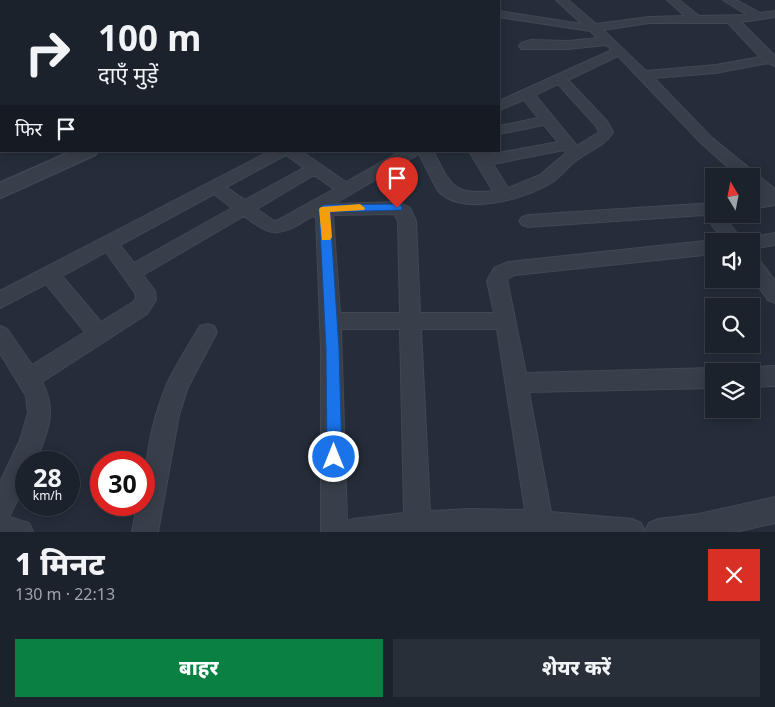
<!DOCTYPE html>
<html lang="hi">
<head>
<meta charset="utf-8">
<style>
  :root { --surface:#1c222c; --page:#292f38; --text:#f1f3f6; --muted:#a0a4a9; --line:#3a3f48; --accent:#0b8043 }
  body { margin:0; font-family:"Noto Sans","Noto Sans Devanagari",sans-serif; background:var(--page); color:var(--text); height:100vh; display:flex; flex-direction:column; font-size:19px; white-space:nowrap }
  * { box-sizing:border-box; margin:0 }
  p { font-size:16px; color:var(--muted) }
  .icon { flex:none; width:28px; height:28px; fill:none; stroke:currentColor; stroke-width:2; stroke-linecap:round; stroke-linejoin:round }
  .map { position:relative; height:532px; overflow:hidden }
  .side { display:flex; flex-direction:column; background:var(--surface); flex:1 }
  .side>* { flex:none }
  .banner { position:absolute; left:0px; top:0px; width:500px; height:152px; box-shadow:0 2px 12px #0003,0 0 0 1px var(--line); background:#1c222c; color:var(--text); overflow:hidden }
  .needle { width:32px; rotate:350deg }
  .tools { position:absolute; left:705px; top:168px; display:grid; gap:10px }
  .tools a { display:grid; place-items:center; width:55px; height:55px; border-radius:0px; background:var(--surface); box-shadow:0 2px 12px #0003,0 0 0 1px var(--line); font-size:25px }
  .speed { position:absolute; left:15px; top:451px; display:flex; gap:10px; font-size:25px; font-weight:700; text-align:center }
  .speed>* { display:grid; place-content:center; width:65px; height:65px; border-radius:50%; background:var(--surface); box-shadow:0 2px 12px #0003,0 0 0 1px var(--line); line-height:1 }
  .speed small { font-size:12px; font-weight:400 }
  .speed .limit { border:8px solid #d22; background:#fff; color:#111 }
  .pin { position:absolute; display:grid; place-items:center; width:42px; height:42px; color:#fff; margin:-51px -21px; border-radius:50% 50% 50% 0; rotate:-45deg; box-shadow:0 0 5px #0007 }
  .pin .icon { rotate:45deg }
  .me { position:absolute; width:55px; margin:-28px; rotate:0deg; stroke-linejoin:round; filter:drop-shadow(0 0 4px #0008) }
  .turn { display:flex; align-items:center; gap:18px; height:105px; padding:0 15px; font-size:22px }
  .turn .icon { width:65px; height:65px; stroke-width:2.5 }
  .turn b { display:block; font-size:35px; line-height:42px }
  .then { display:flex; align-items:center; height:48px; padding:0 15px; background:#0003; gap:10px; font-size:19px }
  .round { display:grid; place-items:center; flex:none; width:52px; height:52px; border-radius:0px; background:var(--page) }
  .headline { display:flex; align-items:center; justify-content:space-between; height:85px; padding:0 15px }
  h1 { font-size:30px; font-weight:800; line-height:38px }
  .cta { display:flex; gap:10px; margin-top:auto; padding:10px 15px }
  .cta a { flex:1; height:58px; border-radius:0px; background:var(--accent); color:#fff; font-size:20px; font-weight:800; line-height:58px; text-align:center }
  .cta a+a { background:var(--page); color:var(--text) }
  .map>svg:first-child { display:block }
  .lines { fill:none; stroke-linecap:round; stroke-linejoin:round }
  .service-casing { stroke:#414853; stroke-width:11 }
  .minor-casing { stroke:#414853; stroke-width:2 }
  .tertiary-casing { stroke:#414853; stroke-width:3 }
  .service { stroke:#383f4a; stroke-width:9 }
  .minor { fill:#383f4a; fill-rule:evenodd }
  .tertiary { fill:#383f4a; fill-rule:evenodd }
  .route { fill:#1a73e8; stroke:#114b97 }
  .slow { fill:#f59e0b }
</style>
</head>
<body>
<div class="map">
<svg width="775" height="532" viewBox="0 0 775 532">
  <rect width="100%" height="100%" fill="#252d3a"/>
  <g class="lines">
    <defs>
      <path id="service" d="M242,1L245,0
        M343,1L346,0"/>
      <path id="minor" d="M18,0H29V1H18Z
        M134,0H146V1H134Z
        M413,0H430V1H413Z
        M556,0H568L596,24L649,17L685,16L667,0H679L699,16L747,15L723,0H736L760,13L775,11V17L741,22L775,56V66L768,63L716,73L654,78L711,137L775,189V205L751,209V197L761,196L751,188V176H738L701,143L618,56L568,80L607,121L613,132C605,146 590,150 577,160C568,166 561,177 551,183C525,199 463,217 438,191L419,154L334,204L397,202L410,208L416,221L420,313H494L487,281L494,268L508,262L714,240L717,241H714V254L515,275L507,279L526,373L714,368L722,371H714V388L529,392L551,512L632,519L641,523L645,531L649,523L658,519L699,514L775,497V523L735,532H321V349L316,216C309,217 304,221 298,225C273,239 265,231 244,216L143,275L155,291L156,300L147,314L42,382C58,411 47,435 35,462H26V483L9,517L29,523L33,532H0V482L20,440L28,413L26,396L0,353V326L7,329L32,365L85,332L46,284L0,308V291L270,151H301L346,182L401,151H433C450,184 453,196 493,191L469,151H485L487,155L558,142L544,125L499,134V126L538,118L524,100L499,110V101L612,50L606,45L568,49H521L519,46L521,43L531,40L568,41L598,38L590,31L499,17V11L582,24ZM649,23H728L760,57L716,65L646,71L603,30ZM558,84L596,126L599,132L577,146L535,95ZM564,150L566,153L540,175L508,188L493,164ZM286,155L304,168L245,200L226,187ZM314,175L334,189L278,220L274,221L257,209ZM214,194L232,208L134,263L120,245ZM394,214L398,221L400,313H340L333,215ZM106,252L135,293L136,298L133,302L101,322L62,276ZM341,329H400L404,513L353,519L347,521ZM421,329H497L525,510L470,509L430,511Z
        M714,203V214H722L743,241H724L704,215L528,227L522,225L519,221L522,217L528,215Z
        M775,233V245L751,249V241H743L745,238Z
        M751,256L758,258L775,281V303L768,300L751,277Z
        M207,324L214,326L217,332L188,387L179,415L158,532H132L137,505H144C144,463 151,422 167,384C176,364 189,345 200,326Z
        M775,366V386L751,387V371H743L751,367Z"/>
      <path id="tertiary" d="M72,151H97L95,155L0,198V183Z"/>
    </defs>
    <!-- service casing -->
    <use href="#service" class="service-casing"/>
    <!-- minor casing -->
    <use href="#minor" class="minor-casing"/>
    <!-- tertiary casing -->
    <use href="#tertiary" class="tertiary-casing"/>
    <!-- service -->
    <use href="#service" class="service"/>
    <!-- minor -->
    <use href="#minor" class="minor"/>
    <!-- tertiary -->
    <use href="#tertiary" class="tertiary"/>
  </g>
  <!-- route -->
  <path class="route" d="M397,204L401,205L402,208L401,210L330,212L339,349L342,457L339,462L334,464L329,462L327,457L326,349L319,209L324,205Z"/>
  <!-- slow -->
  <path class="slow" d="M360,204L365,208L364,210L330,212L332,237L330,240H322L319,209L321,207Z"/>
</svg>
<div class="tools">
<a><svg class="needle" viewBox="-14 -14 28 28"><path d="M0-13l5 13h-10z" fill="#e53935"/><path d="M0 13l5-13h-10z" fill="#a0a4a9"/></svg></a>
<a><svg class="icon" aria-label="sound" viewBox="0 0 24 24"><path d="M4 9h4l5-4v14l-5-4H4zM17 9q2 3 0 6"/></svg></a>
<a><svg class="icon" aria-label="search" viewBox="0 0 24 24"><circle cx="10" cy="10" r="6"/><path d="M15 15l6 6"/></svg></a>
<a><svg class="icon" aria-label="layers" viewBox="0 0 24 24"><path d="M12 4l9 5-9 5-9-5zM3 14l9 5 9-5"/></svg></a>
</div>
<div class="speed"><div>28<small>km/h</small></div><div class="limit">30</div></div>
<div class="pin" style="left:397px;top:208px;background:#d93025"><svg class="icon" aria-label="arrive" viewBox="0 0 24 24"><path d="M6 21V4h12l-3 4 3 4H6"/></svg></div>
<svg class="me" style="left:334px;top:457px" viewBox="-20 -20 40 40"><circle r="17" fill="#1a73e8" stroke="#fff" stroke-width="3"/><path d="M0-11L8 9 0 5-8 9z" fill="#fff"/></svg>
<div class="banner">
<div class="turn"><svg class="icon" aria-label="right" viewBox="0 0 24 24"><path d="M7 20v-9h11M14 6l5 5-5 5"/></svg><div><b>100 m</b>दाएँ मुड़ें</div></div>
<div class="then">फिर<svg class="icon" aria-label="arrive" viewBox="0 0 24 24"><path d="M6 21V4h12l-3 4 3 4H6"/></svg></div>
</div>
</div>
<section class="side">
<div class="headline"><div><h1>1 मिनट</h1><p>130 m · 22:13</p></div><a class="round" style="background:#d93025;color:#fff"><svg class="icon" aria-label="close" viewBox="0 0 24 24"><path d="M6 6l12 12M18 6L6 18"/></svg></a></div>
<div class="cta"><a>बाहर</a><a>शेयर करें</a></div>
</section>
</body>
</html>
